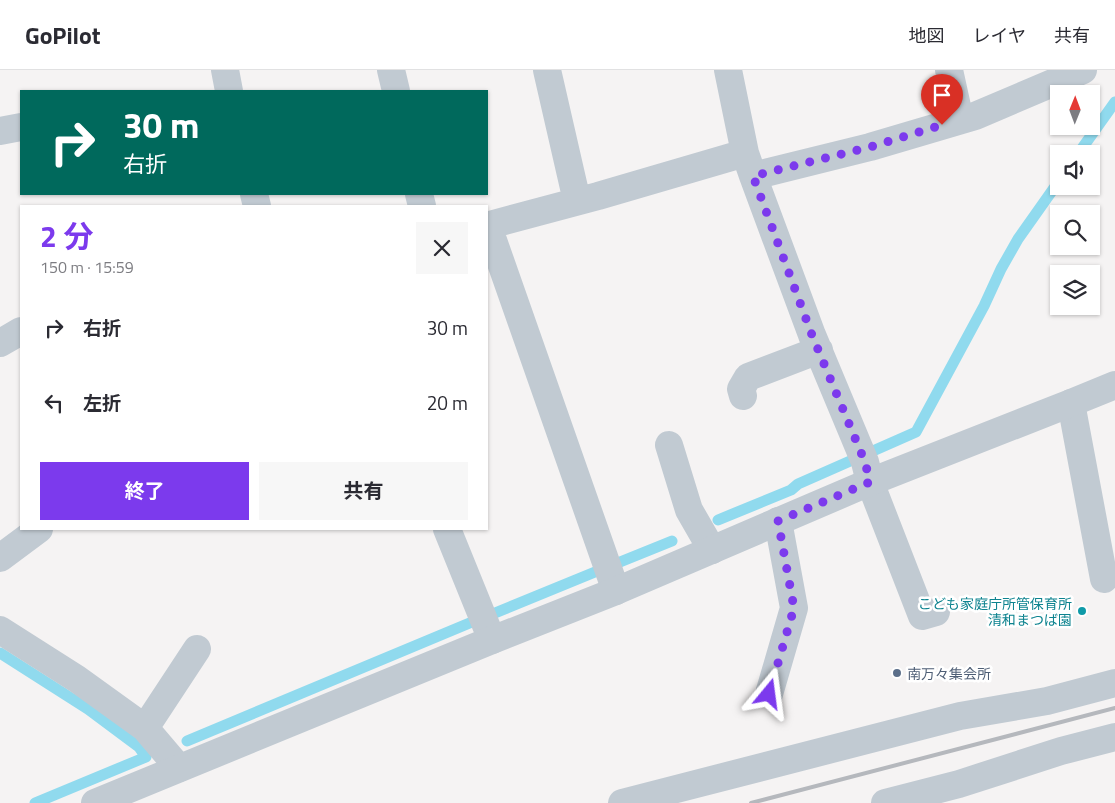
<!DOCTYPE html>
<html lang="ja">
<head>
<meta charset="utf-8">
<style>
  :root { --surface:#fff; --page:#f7f7f7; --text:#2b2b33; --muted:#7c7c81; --line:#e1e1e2; --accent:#7c3aed }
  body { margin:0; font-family:"Titillium Web","Noto Sans JP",sans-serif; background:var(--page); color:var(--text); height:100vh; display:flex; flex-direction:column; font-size:19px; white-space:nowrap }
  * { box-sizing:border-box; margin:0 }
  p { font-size:16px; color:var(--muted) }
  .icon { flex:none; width:28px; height:28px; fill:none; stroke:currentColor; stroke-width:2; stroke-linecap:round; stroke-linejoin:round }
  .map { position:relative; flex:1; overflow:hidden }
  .panel { position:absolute; left:20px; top:135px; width:468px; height:325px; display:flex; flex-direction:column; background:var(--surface); border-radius:0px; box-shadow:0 1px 4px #0004 }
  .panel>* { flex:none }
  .hud { position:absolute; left:20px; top:20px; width:468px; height:105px; border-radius:0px; box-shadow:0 1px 4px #0004; background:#00695c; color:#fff; overflow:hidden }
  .needle { width:32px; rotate:1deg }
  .fabs { position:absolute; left:1050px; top:15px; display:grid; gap:10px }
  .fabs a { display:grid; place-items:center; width:50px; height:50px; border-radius:0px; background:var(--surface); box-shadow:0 1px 4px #0004; font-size:25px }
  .pin { position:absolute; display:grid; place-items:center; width:42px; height:42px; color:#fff; margin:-51px -21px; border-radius:50% 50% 50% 0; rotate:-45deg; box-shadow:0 0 5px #0007 }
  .pin .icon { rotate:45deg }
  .me { position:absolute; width:55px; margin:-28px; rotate:16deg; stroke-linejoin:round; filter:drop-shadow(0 0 4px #0008) }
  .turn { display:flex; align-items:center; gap:18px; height:105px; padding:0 20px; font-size:22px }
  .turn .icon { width:65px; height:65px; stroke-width:2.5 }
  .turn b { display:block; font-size:35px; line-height:42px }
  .round { display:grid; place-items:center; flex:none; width:52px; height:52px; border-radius:0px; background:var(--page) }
  .summary { display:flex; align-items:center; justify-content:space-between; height:85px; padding:0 20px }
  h1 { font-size:30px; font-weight:700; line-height:38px; color:var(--accent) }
  .cta { display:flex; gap:10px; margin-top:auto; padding:10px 20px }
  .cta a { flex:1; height:58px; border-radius:0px; background:var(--accent); color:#fff; font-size:20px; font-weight:700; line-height:58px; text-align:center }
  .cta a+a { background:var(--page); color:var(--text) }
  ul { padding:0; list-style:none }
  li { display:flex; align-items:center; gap:15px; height:75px; padding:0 20px }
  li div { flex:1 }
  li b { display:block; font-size:19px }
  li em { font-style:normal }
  header { display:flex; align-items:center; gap:30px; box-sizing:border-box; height:70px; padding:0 25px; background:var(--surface); border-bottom:1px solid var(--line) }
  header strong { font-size:24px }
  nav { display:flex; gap:28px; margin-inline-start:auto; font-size:18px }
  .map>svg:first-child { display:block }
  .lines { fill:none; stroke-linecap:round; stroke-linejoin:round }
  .stream { stroke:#90daee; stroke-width:11 }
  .minor { stroke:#c1cad2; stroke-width:28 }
  .tertiary { stroke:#c1cad2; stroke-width:28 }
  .rail { stroke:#b5b8bd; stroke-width:4 }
  .route { stroke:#7c3aed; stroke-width:9; stroke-dasharray:0 16.2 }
  .culture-dot { fill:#0f9aa8; stroke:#fff; stroke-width:2 }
  .service-dot { fill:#5c6f8a; stroke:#fff; stroke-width:2 }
  .labels { text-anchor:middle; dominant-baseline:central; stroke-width:5; stroke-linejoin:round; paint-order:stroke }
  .culture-label { font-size:14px; fill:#0d838f; stroke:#fff; text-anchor:end }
  .service-label { font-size:14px; fill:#4e5e75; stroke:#fff; text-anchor:start }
</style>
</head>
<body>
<header>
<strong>GoPilot</strong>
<nav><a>地図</a><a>レイヤ</a><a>共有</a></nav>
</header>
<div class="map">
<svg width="1115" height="733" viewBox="0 0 1115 733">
  <rect width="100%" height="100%" fill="#f5f3f3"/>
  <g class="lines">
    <!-- stream -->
    <path class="stream" d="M1078,84L1115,32
      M718,450L791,420L798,414L916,362L984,236L1001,199L1018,169L1059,111
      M620,492L672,471
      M495,543L595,502
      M0,583L88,639L139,677L146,687L35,733
      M187,671L472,552"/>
    <!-- minor -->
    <path class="minor" d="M225,0L229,21
      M391,0L396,21
      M547,0L577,131
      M728,0L745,83L753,106L812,265L865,392L870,412L922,546L936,542
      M949,0L960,50
      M0,61L21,57
      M753,106L870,77L975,46L1083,0
      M254,124L257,136
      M419,124L422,136
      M486,156L598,126L745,83
      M488,156L616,521
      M0,273L21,261
      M743,326L741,319L748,307L819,280
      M1071,333L1104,509
      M669,375L689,440L712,480
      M447,459L492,570
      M0,488L39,459
      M0,560L77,609L145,658L179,698
      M769,624L794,538L778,451
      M145,658L197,579
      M622,733L960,646L1047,631L1115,613
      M885,733L959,714L1061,681L1115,667"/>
    <!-- tertiary -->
    <path class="tertiary" d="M95,733L492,570L616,521L870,412L1071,333L1115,315"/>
    <!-- rail -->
    <path class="rail" d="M751,733L1115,638"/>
  </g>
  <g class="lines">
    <!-- route -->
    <path class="route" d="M769,624L794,538L778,451L870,412L865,392L812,265L753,106L870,77L942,55"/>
  </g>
  <!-- markers -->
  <circle class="culture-dot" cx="1082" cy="541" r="5"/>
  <circle class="service-dot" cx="897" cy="603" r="5"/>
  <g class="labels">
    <!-- culture labels -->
    <g class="culture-label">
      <text x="1072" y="533">こども家庭庁所管保育所<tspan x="1072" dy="16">清和まつば園</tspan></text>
    </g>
    <!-- service labels -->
    <g class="service-label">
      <text x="907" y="603">南万々集会所</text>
    </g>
  </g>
</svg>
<div class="fabs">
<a><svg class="needle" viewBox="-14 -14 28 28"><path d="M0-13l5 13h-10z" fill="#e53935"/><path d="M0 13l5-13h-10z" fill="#7c7c81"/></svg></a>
<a><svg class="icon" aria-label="sound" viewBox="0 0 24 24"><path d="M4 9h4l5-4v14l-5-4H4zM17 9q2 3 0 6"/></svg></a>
<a><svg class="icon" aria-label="search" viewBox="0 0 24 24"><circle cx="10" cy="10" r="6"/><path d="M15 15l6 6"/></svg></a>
<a><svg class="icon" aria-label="layers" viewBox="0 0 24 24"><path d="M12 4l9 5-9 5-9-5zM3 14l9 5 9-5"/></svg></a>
</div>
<div class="pin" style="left:942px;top:55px;background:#d93025"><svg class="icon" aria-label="arrive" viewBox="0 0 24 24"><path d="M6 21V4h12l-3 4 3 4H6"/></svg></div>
<svg class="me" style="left:769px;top:624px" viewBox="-20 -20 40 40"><path d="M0-17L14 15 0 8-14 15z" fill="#7c3aed" stroke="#fff" stroke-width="4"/></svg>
<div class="hud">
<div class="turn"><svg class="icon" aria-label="right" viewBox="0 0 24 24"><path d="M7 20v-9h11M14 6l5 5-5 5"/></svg><div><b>30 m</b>右折</div></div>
</div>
<section class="panel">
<div class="summary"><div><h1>2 分</h1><p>150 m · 15:59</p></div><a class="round"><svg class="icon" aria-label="close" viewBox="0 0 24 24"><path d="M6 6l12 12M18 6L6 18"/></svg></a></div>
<ul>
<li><svg class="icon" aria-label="right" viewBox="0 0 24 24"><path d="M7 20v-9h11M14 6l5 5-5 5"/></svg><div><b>右折</b></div><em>30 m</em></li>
<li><svg class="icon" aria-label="left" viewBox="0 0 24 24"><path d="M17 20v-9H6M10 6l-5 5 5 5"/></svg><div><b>左折</b></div><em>20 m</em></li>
</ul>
<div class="cta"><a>終了</a><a>共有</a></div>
</section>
</div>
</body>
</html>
